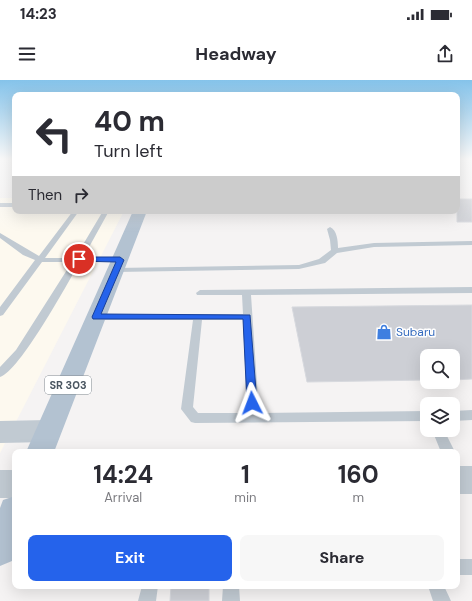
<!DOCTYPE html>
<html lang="en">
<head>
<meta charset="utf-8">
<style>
  :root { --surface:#fff; --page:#f7f7f7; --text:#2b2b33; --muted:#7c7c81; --accent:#2563eb }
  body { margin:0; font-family:"DM Sans",sans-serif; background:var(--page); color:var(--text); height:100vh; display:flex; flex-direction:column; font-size:15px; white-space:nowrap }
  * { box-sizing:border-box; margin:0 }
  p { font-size:13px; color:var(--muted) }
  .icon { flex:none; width:22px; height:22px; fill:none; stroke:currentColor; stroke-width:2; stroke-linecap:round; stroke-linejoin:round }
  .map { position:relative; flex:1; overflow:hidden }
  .side { position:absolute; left:12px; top:369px; width:448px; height:140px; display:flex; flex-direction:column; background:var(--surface); border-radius:8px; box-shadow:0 4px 16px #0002 }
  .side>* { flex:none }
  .banner { position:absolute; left:12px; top:12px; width:448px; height:122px; border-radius:8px; box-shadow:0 4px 16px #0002; background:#fff; color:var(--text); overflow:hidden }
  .controls { position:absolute; left:420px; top:269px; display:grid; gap:8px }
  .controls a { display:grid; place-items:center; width:40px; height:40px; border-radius:8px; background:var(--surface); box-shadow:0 4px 16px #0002; font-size:20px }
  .pin { position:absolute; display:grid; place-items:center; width:34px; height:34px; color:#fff; margin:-17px; border:2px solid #fff; border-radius:50%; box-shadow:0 1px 4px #0007 }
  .me { position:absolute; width:44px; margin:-22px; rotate:357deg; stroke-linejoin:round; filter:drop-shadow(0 0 3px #0008) }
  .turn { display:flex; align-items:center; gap:14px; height:84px; padding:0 16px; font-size:18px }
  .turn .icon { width:52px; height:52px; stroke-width:2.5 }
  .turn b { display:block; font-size:28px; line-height:34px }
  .then { display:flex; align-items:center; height:38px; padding:0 16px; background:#0003; gap:8px; font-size:15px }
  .eta { display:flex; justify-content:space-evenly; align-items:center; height:68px; text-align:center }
  .eta b { font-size:24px; font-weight:700; line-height:28px }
  .cta { display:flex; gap:8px; margin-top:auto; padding:8px 16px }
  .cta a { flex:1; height:46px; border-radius:8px; background:var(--accent); color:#fff; font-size:16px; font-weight:700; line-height:46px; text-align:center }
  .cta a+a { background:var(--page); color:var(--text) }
  .status { display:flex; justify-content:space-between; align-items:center; height:28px; padding:0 20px; background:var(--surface); direction:ltr }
  .status svg { height:11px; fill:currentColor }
  header { display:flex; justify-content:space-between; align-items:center; height:52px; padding:0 16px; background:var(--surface); font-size:18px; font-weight:700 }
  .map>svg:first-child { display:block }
  .commercial { fill:#fdf9ef }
  .building { fill:#cdcfd5; stroke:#d7d9de }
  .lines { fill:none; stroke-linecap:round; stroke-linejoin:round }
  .service { fill:#c1cad2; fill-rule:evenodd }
  .minor { fill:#c1cad2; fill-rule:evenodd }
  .primary { fill:#b3c2d1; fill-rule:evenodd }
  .route { fill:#2563eb; stroke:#184099 }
  .labels { text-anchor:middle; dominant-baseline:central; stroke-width:3; stroke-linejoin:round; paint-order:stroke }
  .shield { fill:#fff; stroke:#808990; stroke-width:1 }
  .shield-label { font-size:11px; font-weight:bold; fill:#4a5661 }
  .shop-label { font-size:12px; fill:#366cbe; stroke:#fff; text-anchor:start }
</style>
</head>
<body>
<div class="status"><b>14:23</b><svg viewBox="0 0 49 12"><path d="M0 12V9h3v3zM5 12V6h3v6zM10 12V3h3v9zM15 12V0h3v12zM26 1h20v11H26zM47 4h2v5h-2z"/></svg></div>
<header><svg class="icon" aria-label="menu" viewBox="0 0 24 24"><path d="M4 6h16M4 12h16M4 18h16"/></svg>Headway<svg class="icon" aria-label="share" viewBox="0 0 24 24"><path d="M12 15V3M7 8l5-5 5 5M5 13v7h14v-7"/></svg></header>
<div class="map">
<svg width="472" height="521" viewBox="0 0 472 521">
  <rect width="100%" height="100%" fill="#f5f3f3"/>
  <!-- commercial -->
  <path class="commercial" d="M0,118H15V131H124L0,373Z"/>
  <!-- building -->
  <path class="building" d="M457,119H472V142H457Z
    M472,225V299L453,300V276H427V300L307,302L292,227Z
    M171,506H209V521H170Z"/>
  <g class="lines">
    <!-- service -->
    <path class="service" d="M0,123H15V127H0Z
      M73,131H79L45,178H75L103,131H109L83,178H120L124,180L120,182H80C67,204 20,291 0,297V287L16,270L72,182H42L3,235L0,236V227L35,180L23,175L0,158V153L39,176Z
      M330,147C337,150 338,161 338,168L374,163L472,161V165L374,167L337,173L325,183L299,189L116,192L112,190L116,188L299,185L319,179L331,170L330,160L327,149Z
      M472,207V213L251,215L259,333L427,331V341L195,343L191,342L181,329L193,240H96L91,237L96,234H243L242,215H197L196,213L200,210ZM202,240H243L247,333H198L193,327Z
      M472,330V340L453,341V331Z
      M432,350H444L455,372H441Z
      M457,479H472V495H457Z
      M142,506H158L156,521H138Z
      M223,506H239L240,521H222Z
      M428,506H444L451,521H433Z"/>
    <!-- minor -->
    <path class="minor" d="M48,340L57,343L61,351L57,359L48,362L0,363V341Z
      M457,386H472V414H457Z
      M0,390H15V418H0Z"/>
    <!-- primary -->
    <path class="primary" d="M133,131H147L54,372H26Z
      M15,416V475L12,481L0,486V428L3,420Z"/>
  </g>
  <!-- sky -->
  <linearGradient id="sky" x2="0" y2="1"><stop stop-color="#85c3ea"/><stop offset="0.52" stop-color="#fafafa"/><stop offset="1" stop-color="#fafafa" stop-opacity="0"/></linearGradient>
  <rect width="472" height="152" fill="url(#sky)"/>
  <!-- route -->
  <path class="route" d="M79,177H120L124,180L101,234L250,235L257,323L256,326L252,328L248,326L247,323L243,239H93L92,237L116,182L76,181L75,179Z"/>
  <!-- icons -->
  <defs>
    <symbol id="shop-bare" viewBox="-9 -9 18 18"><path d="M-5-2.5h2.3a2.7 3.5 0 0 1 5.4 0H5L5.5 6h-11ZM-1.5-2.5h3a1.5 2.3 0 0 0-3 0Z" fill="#3f7fe0" stroke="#fff" stroke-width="2.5" paint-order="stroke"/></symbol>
  </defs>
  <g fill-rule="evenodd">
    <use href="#shop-bare" x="373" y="241" width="22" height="22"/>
  </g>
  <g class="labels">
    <!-- shield labels -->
    <rect class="shield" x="45" y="296" width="46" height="18" rx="3"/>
    <g class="shield-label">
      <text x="68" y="305">SR 303</text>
    </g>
    <!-- shop labels -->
    <g class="shop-label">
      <text x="396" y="252">Subaru</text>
    </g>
  </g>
</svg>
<div class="controls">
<a><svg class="icon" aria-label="search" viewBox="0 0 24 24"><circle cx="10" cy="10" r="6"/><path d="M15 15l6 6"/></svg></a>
<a><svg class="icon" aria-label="layers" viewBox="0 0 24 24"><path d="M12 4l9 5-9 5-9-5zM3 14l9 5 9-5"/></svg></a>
</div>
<div class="pin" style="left:79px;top:179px;background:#d93025"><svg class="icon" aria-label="arrive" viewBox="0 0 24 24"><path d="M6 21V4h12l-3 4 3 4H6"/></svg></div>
<svg class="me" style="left:252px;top:323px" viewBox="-20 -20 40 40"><path d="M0-17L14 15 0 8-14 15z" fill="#2563eb" stroke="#fff" stroke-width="4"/></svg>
<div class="banner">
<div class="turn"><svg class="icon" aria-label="left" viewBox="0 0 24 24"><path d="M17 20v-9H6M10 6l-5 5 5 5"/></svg><div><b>40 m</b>Turn left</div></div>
<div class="then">Then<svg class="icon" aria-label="right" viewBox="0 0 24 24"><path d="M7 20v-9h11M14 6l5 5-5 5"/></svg></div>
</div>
<section class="side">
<div class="eta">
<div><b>14:24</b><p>Arrival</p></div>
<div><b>1</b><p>min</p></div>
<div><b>160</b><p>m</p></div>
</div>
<div class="cta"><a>Exit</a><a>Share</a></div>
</section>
</div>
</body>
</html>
